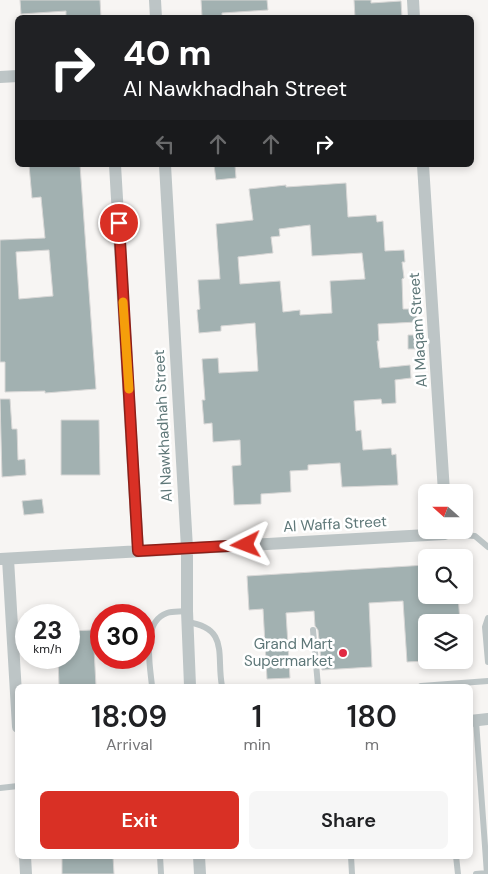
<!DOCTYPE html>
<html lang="en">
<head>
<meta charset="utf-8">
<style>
  :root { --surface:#fff; --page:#f6f6f6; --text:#202124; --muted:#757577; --accent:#d93025 }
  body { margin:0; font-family:"DM Sans",sans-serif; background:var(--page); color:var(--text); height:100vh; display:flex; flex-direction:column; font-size:19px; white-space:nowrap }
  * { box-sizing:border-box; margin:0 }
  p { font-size:16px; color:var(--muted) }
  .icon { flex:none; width:28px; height:28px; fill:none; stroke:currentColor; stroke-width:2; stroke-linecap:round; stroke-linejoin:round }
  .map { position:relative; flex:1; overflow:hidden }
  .panel { position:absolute; left:15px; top:684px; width:458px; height:175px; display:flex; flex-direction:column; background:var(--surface); border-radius:8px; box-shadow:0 2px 8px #0003 }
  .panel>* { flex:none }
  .top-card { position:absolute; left:15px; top:15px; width:459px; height:152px; border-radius:8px; box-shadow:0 2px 8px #0003; background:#202124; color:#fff; overflow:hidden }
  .needle { width:32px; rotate:291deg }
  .fabs { position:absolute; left:418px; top:484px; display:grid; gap:10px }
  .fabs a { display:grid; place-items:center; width:55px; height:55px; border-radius:8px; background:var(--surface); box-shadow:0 2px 8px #0003; font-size:25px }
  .speed { position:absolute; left:15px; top:604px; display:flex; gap:10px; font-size:25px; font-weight:700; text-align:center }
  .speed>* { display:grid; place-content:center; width:65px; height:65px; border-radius:50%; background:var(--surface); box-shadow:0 2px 8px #0003; line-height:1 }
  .speed small { font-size:12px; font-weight:400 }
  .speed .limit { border:8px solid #d22; background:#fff; color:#111 }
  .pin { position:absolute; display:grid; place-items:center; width:42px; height:42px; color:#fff; margin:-21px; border:2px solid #fff; border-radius:50%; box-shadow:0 1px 5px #0007 }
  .me { position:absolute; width:55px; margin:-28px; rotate:267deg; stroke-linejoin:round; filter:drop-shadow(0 0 4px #0008) }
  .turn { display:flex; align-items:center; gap:18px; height:105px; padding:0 25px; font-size:22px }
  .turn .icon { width:65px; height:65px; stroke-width:2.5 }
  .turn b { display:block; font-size:35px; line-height:42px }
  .lanes { display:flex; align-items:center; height:48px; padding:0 25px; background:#0003; justify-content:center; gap:25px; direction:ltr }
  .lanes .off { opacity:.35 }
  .eta { display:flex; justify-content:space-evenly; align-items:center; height:85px; text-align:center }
  .eta b { font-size:30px; font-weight:600; line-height:35px }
  .primary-button { display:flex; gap:10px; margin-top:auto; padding:10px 25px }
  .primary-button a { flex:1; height:58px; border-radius:8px; background:var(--accent); color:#fff; font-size:20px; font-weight:600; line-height:58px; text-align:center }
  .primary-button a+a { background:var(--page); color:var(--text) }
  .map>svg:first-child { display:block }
  .building { fill:#a2b1b1; stroke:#d8d7d6; fill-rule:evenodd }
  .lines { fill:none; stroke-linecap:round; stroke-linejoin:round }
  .service { stroke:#bdc5c6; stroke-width:6 }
  .minor { stroke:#bdc5c6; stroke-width:12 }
  .route-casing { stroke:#8d1f18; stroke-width:12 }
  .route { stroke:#d93025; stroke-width:9 }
  .slow { stroke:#f59e0b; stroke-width:9 }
  .poi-dot { fill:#e12942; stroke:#fff; stroke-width:2 }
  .labels { text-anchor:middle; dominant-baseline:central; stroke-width:5; stroke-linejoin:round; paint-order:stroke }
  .street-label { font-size:15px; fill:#5e7778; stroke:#fff }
  .poi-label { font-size:15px; fill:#5e7778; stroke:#fff; text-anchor:end }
</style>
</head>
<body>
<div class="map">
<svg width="488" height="874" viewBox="0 0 488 874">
  <rect width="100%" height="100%" fill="#f7f5f3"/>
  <!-- building -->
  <path class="building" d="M20,0H100L101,18H66V11L21,14Z
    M201,0H267L268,10L222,13V16L202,17Z
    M354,0H371V3L401,1L402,18H355Z
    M29,165H80L96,389L45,393V391L5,392V362H0V240L45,238L41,197L32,198ZM49,250L53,296L19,299L16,252Z
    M214,165H235L236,178L216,180Z
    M346,183L348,217L376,215L377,222L383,221L385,251L404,250L405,262H402L404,278L402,279L403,309H416L417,322L378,324L379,341H377L380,368L410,365L411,378L395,380L396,403L382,404L381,399L354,401L356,431L361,430L363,450L391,448L392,455L396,454L398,485L342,487L340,463L308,465V470L290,471L291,492L261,494V504L234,505L232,466L241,465L240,440L213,442L212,423L204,424L202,400H205L202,359L218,358L219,373L258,371L255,323L221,326V331L199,333L197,310L200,309L198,280L220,279L216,224L253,220L249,189L286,185V187ZM310,225L312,256L362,253L365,279L330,281L332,313L300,315V310L283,312L280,281L240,284L238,257L273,253L271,237L280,236L279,229Z
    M408,335H421L422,349H408Z
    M0,399H10L12,429H17L18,460L25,459L26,475L2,477Z
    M61,420H99L100,475H61Z
    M42,499L44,513L24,515L22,501Z
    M426,565V595H458L460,622H426V661L407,662L403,601L369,603L372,667L322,670L318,630L315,626L314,611L286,613L290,678L267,679L263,609L249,610L247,576Z
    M93,630L96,686H59L58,658H69V631Z
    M62,856H113L114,874H62Z"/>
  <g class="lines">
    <!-- service -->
    <path class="service" d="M445,534L475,536L488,547
      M488,618L485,627L488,662
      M187,622C230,628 216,656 222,686
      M313,630L318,686
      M152,686C150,665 141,622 167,613C173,611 180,612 187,611
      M421,686L488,681
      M476,721L487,874
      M0,788L18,786
      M160,856L161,874
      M351,856L352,874
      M456,856L458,874
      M476,874L487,873"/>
    <!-- minor -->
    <path class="minor" d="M155,0L156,18
      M413,0L414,18
      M0,77L18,76
      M115,165L138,551
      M165,165L187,548V611L190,686
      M423,165L444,492
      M0,559L445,534V530
      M8,559L18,727
      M470,721L488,719
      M25,856L26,874
      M199,856L200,874"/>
  </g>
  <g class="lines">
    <defs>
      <path id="route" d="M119,223L138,551L246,545"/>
    </defs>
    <!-- route casing -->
    <use href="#route" class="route-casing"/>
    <!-- route -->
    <use href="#route" class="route"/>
    <!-- slow -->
    <path class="slow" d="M123,302L129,389"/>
  </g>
  <!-- markers -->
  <circle class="poi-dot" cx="343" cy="653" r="5"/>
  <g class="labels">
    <!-- street labels -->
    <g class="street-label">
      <text transform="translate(418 330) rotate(-94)">Al Maqam Street</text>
      <text transform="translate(163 426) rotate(-93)">Al Nawkhadhah Street</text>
      <text transform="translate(335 524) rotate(-3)">Al Waffa Street</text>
    </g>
    <!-- poi labels -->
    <g class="poi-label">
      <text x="333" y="644">Grand Mart<tspan x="333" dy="17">Supermarket</tspan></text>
    </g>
  </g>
</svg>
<div class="fabs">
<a><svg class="needle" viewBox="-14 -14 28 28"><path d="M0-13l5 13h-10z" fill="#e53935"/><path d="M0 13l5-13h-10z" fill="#757577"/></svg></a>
<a><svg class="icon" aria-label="search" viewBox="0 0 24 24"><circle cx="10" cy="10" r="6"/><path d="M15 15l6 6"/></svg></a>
<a><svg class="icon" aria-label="layers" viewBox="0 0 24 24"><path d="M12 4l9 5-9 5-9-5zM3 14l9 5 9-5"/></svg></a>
</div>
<div class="speed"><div>23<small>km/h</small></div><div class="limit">30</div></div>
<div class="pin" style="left:119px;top:223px;background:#d93025"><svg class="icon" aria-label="arrive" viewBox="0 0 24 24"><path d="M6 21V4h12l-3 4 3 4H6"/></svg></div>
<svg class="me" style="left:246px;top:545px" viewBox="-20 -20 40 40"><path d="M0-17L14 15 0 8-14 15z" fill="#d93025" stroke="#fff" stroke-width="4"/></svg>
<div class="top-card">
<div class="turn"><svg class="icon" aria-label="right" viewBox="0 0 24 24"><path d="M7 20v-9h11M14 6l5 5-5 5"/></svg><div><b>40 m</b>Al Nawkhadhah Street</div></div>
<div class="lanes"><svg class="icon off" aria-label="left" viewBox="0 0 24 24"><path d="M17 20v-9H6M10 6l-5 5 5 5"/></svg><svg class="icon off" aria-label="ahead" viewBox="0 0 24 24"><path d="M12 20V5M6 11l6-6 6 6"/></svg><svg class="icon off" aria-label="ahead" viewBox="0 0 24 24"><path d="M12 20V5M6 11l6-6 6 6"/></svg><svg class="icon" aria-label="right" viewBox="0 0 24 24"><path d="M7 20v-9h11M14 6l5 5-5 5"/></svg></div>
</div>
<section class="panel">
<div class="eta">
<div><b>18:09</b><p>Arrival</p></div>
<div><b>1</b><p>min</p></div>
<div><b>180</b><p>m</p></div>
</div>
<div class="primary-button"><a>Exit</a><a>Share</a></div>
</section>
</div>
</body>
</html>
